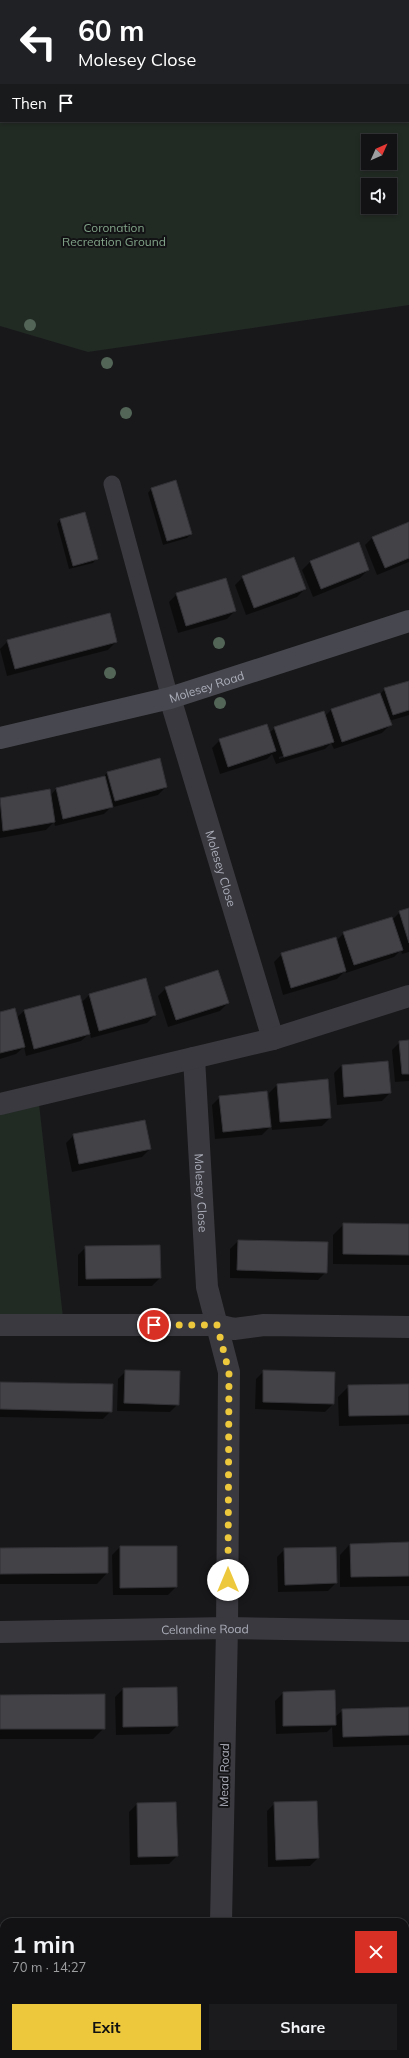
<!DOCTYPE html>
<html lang="en">
<head>
<meta charset="utf-8">
<style>
  :root { --surface:#121214; --page:#1b1b1d; --text:#f1f3f6; --muted:#9c9ea0; --line:#313234; --accent:#edc83d }
  body { margin:0; font-family:Mulish,sans-serif; background:var(--page); color:var(--text); height:100vh; display:flex; flex-direction:column; font-size:15px; white-space:nowrap }
  * { box-sizing:border-box; margin:0 }
  p { font-size:13px; color:var(--muted) }
  .icon { flex:none; width:22px; height:22px; fill:none; stroke:currentColor; stroke-width:2; stroke-linecap:round; stroke-linejoin:round }
  .map { position:relative; flex:1; overflow:hidden }
  .panel { position:absolute; left:0px; top:1918px; width:409px; height:140px; display:flex; flex-direction:column; background:var(--surface); border-radius:12px 12px 0 0; box-shadow:0 2px 6px #0003,0 0 0 1px var(--line) }
  .panel>* { flex:none }
  .top-card { position:absolute; left:0px; top:0px; width:409px; height:122px; box-shadow:0 2px 6px #0003,0 0 0 1px var(--line); background:#202124; color:#fff; overflow:hidden }
  .needle { width:26px; rotate:45deg }
  .tools { position:absolute; left:361px; top:134px; display:grid; gap:8px }
  .tools a { display:grid; place-items:center; width:36px; height:36px; border-radius:0px; background:var(--surface); box-shadow:0 2px 6px #0003,0 0 0 1px var(--line); font-size:20px }
  .pin { position:absolute; display:grid; place-items:center; width:34px; height:34px; color:#fff; margin:-17px; border:2px solid #fff; border-radius:50%; box-shadow:0 1px 4px #0007 }
  .me { position:absolute; width:44px; margin:-22px; rotate:0deg; stroke-linejoin:round; filter:drop-shadow(0 0 3px #0008) }
  .turn { display:flex; align-items:center; gap:14px; height:84px; padding:0 12px; font-size:18px }
  .turn .icon { width:52px; height:52px; stroke-width:2.5 }
  .turn b { display:block; font-size:28px; line-height:34px }
  .then { display:flex; align-items:center; height:38px; padding:0 12px; background:#0003; gap:8px; font-size:15px }
  .round { display:grid; place-items:center; flex:none; width:42px; height:42px; border-radius:0px; background:var(--page) }
  .headline { display:flex; align-items:center; justify-content:space-between; height:68px; padding:0 12px }
  h1 { font-size:24px; font-weight:700; line-height:30px }
  .primary-button { display:flex; gap:8px; margin-top:auto; padding:8px 12px }
  .primary-button a { flex:1; height:46px; border-radius:0px; background:var(--accent); color:#111; font-size:16px; font-weight:700; line-height:46px; text-align:center }
  .primary-button a+a { background:var(--page); color:var(--text) }
  .map>svg:first-child { display:block }
  .green { fill:#222a24; fill-rule:evenodd }
  .shadow { fill:#0007; fill-rule:evenodd }
  .building { fill:#424247; stroke:#323236 }
  .lines { fill:none; stroke-linecap:round; stroke-linejoin:round }
  .lane { stroke:#39393f; stroke-width:17 }
  .street { stroke:#39393f; stroke-width:22 }
  .secondary { stroke:#47484f; stroke-width:22 }
  .tree { fill:#526557 }
  .route { stroke:#edc83d; stroke-width:7; stroke-dasharray:0 12.6 }
  .labels { text-anchor:middle; dominant-baseline:central; stroke-width:4; stroke-linejoin:round; paint-order:stroke }
  .park-label { font-size:12px; fill:#82a489; stroke:#131315 }
  .street-label { font-size:12px; fill:#abadb9; stroke:#131315 }
</style>
</head>
<body>
<div class="map">
<svg width="409" height="2058" viewBox="0 0 409 2058">
  <rect width="100%" height="100%" fill="#18181a"/>
  <!-- green -->
  <path class="green" d="M0,0H409V305L88,352L0,326ZM1,1H408V121H1ZM368,141H390V163H368ZM368,185H390V207H368Z
    M38,1095L64,1326L0,1325V1104Z"/>
  <!-- shadow -->
  <path class="shadow" d="M152,488L191,534L187,538L163,545L148,493Z
    M61,519L97,558L93,563L69,569L57,524Z
    M409,523V562L377,575L365,545L373,537Z
    M358,543L368,570L360,578L313,597L302,570L310,562Z
    M243,577L305,589L297,597L246,615L235,585Z
    M177,594L235,611L227,619L178,633L169,602Z
    M8,641L116,642L108,650L7,676L0,649Z
    M409,682V715L389,721L390,725L382,733L334,749L331,743L325,749L276,764L272,754L267,759L220,774L212,748L220,740L269,733L275,728L325,716L331,710L380,694L385,689ZM324,744V746L279,759V757Z
    M108,772L166,787L158,795L110,808L104,814L55,826L54,822L46,830L0,838V799L49,791L50,796L56,789L102,778Z
    M409,909V952L402,954L401,950L394,957L346,973L345,971L337,979L283,995L274,962L282,954L336,941L344,933L392,920L400,912Z
    M166,988L228,1003L220,1011L168,1027L158,996Z
    M89,995L155,1015L147,1023L91,1038L90,1033L81,1041L26,1056L24,1047L16,1054L0,1059V1013L16,1018L24,1011L81,1003Z
    M409,1041V1081L395,1082L392,1050L400,1042Z
    M342,1065L390,1093L382,1101L337,1105L334,1073Z
    M277,1085L330,1118L322,1126L272,1130L269,1093Z
    M220,1097L270,1127L262,1135L215,1139L212,1105Z
    M74,1135L150,1149L142,1157L72,1172L66,1143Z
    M344,1224L409,1225V1265L333,1264V1235Z
    M238,1241L326,1272L318,1280L230,1278V1249Z
    M86,1247L160,1278L152,1286H78V1255Z
    M126,1371L178,1404L170,1412L117,1411L118,1379Z
    M264,1371L333,1404L325,1412L255,1409L256,1379Z
    M0,1383L111,1411L103,1419L0,1417Z
    M409,1385V1424L339,1426L338,1397L349,1386Z
    M409,1543V1586L340,1587V1555L350,1544Z
    M120,1547L176,1587L168,1595H113L112,1555Z
    M107,1548V1573L97,1584H0V1549Z
    M285,1549L336,1583L328,1591L278,1592L277,1557Z
    M123,1689L177,1726L169,1734L116,1735L115,1697Z
    M283,1693L335,1717L343,1710L409,1708V1745L333,1747L332,1727L327,1732L276,1734L275,1701Z
    M0,1696L104,1728L93,1739H0Z
    M175,1803L177,1856L169,1864L130,1865L129,1812L137,1804Z
    M275,1803L318,1858L310,1866L268,1867L267,1811Z
    M409,1922V1964H405V1926Z
    M0,1929H4V1967H0Z"/>
  <!-- building -->
  <path class="building" d="M176,480L192,534L167,541L151,488Z
    M85,512L98,559L73,566L60,519Z
    M409,522V558L385,568L372,537Z
    M359,542L369,570L321,589L310,561Z
    M294,557L306,589L254,608L242,576Z
    M226,578L236,611L186,626L176,593Z
    M110,613L117,642L15,669L7,640Z
    M409,681V710L393,715L384,688Z
    M380,693L392,725L342,742L331,709Z
    M324,711L334,742L284,757L274,727Z
    M267,724L276,751L228,767L219,739Z
    M160,758L167,787L115,801L107,772Z
    M105,776L113,807L63,819L56,788Z
    M50,789L55,822L3,831L0,798Z
    M409,908V943L399,911Z
    M392,917L403,950L354,965L343,932Z
    M336,937L346,971L291,988L281,953Z
    M218,970L229,1003L176,1020L165,987Z
    M146,978L156,1015L99,1031L89,994Z
    M80,995L90,1034L34,1049L24,1010Z
    M15,1008L25,1047L0,1053V1012Z
    M409,1040V1074H402L399,1041Z
    M388,1061L391,1093L344,1097L342,1065Z
    M328,1079L331,1118L280,1122L277,1084Z
    M267,1091L271,1127L223,1132L219,1096Z
    M145,1120L151,1149L79,1164L73,1134Z
    M343,1223L409,1224V1255L343,1254Z
    M238,1240L328,1242L327,1273L237,1270Z
    M160,1245L161,1278L86,1279L85,1246Z
    M125,1370L180,1371L179,1405L124,1403Z
    M263,1370L335,1372L334,1404L263,1402Z
    M0,1382L113,1384L112,1412L0,1409Z
    M409,1384V1415L349,1416L348,1385Z
    M409,1542V1576L351,1577L350,1544Z
    M120,1546H177V1587L120,1588Z
    M108,1547V1573L0,1574V1548Z
    M336,1547L337,1583L285,1585L284,1548Z
    M177,1687L178,1726L123,1727V1688Z
    M335,1690L336,1725L283,1726V1692Z
    M105,1694V1729H0V1695Z
    M409,1707V1735L343,1737L342,1709Z
    M317,1801L319,1858L276,1860L274,1802Z
    M176,1802L178,1856L138,1857L137,1803Z
    M0,1928H4V1957H0Z"/>
  <g class="lines">
    <!-- lane -->
    <path class="lane" d="M112,484L170,698"/>
    <!-- street -->
    <g class="street">
      <path id="s1" d="M170,698L273,1039"/>
      <path id="s2" d="M194,1058L207,1287L229,1372L227,1628L221,1922"/>
      <path d="M0,1104L273,1039L409,996"/>
      <path d="M0,1325H217L234,1329L264,1325L409,1327"/>
      <path id="s3" d="M0,1632L227,1628L409,1631"/>
      <path d="M0,2027H4"/>
      <path d="M405,2028H409"/>
      <path d="M215,2058V2054"/>
    </g>
    <!-- secondary -->
    <path class="secondary" id="s4" d="M0,738L170,698L409,621"/>
  </g>
  <!-- trees -->
  <g class="tree">
    <circle cx="30" cy="325" r="6"/>
    <circle cx="107" cy="363" r="6"/>
    <circle cx="126" cy="413" r="6"/>
    <circle cx="219" cy="643" r="6"/>
    <circle cx="110" cy="673" r="6"/>
    <circle cx="220" cy="703" r="6"/>
  </g>
  <g class="lines">
    <!-- route -->
    <path class="route" d="M154,1325H217L229,1372L228,1580"/>
  </g>
  <g class="labels">
    <!-- park labels -->
    <g class="park-label">
      <text x="114" y="227">Coronation<tspan x="114" dy="14">Recreation Ground</tspan></text>
    </g>
    <!-- street labels -->
    <g class="street-label">
      <text stroke="none"><textPath href="#s4" startOffset="213">Molesey Road</textPath></text>
      <text stroke="none"><textPath href="#s1" startOffset="178">Molesey Close</textPath></text>
      <text stroke="none"><textPath href="#s2" startOffset="135">Molesey Close</textPath></text>
      <text stroke="none"><textPath href="#s3" startOffset="205">Celandine Road</textPath></text>
      <text transform="translate(224 1775) rotate(-89)">Mead Road</text>
    </g>
  </g>
</svg>
<div class="tools">
<a><svg class="needle" viewBox="-14 -14 28 28"><path d="M0-13l5 13h-10z" fill="#e53935"/><path d="M0 13l5-13h-10z" fill="#9c9ea0"/></svg></a>
<a><svg class="icon" aria-label="sound" viewBox="0 0 24 24"><path d="M4 9h4l5-4v14l-5-4H4zM17 9q2 3 0 6"/></svg></a>
</div>
<div class="pin" style="left:154px;top:1325px;background:#d93025"><svg class="icon" aria-label="arrive" viewBox="0 0 24 24"><path d="M6 21V4h12l-3 4 3 4H6"/></svg></div>
<svg class="me" style="left:228px;top:1580px" viewBox="-20 -20 40 40"><circle r="19" fill="#fff"/><path d="M0-13L10 11 0 6-10 11z" fill="#edc83d"/></svg>
<div class="top-card">
<div class="turn"><svg class="icon" aria-label="left" viewBox="0 0 24 24"><path d="M17 20v-9H6M10 6l-5 5 5 5"/></svg><div><b>60 m</b>Molesey Close</div></div>
<div class="then">Then<svg class="icon" aria-label="arrive" viewBox="0 0 24 24"><path d="M6 21V4h12l-3 4 3 4H6"/></svg></div>
</div>
<section class="panel">
<div class="headline"><div><h1>1 min</h1><p>70 m · 14:27</p></div><a class="round" style="background:#d93025;color:#fff"><svg class="icon" aria-label="close" viewBox="0 0 24 24"><path d="M6 6l12 12M18 6L6 18"/></svg></a></div>
<div class="primary-button"><a>Exit</a><a>Share</a></div>
</section>
</div>
</body>
</html>
